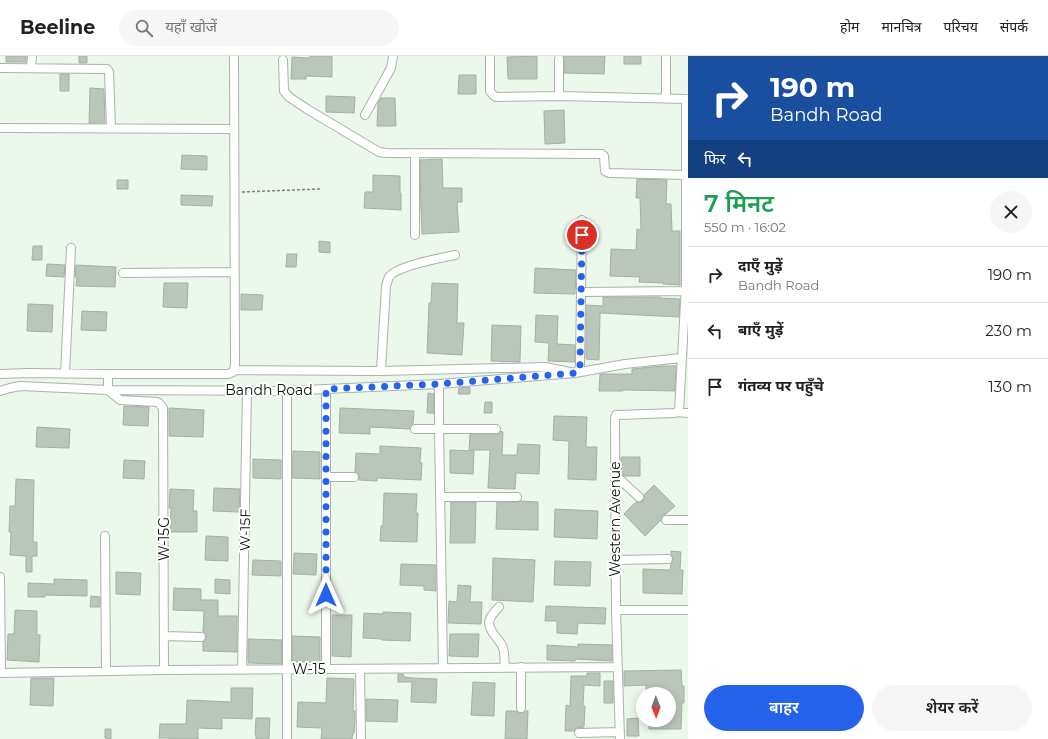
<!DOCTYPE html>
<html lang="hi">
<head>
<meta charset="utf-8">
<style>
  :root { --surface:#fff; --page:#f6f6f6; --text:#222; --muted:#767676; --line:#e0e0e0; --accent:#2563eb }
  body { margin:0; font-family:Montserrat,"Noto Sans Devanagari",sans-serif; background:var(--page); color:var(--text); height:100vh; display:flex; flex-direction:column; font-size:15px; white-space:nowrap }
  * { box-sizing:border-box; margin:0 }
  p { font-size:13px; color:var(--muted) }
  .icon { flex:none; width:22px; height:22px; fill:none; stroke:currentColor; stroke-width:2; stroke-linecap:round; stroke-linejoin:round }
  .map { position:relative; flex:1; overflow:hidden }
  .side { display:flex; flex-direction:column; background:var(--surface); width:360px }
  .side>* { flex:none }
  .hud { background:#1a4fa0; color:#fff; overflow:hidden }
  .needle { width:26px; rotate:179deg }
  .tools { position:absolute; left:636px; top:631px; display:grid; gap:8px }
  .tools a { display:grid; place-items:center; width:40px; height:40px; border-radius:50%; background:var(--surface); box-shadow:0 2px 10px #0003; font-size:20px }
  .pin { position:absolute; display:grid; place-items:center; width:34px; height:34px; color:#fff; margin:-17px; border:2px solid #fff; border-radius:50%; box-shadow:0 1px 4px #0007 }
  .me { position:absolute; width:44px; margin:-22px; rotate:0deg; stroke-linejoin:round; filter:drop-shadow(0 0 3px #0008) }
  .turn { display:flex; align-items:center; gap:14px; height:84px; padding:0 16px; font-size:18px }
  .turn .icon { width:52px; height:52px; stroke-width:2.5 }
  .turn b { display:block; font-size:28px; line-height:34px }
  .then { display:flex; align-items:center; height:38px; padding:0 16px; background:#0003; gap:8px; font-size:15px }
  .round { display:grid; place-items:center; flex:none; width:42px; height:42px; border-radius:21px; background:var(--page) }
  .headline { display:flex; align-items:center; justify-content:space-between; height:68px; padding:0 16px }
  h1 { font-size:24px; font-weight:600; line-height:30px; color:#1e9e55 }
  .action { display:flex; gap:8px; margin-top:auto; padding:8px 16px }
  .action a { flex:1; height:46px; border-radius:24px; background:var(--accent); color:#fff; font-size:16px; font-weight:600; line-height:46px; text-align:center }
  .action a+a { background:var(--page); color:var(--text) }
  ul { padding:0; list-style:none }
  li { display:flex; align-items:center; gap:12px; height:56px; padding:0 16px; border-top:1px solid var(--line) }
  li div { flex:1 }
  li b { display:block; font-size:15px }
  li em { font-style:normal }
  header { display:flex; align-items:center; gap:24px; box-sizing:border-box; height:56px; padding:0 20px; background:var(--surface); border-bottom:1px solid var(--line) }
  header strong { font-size:19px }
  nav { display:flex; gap:22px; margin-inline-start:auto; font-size:14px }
  .search { width:280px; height:36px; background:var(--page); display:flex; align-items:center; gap:10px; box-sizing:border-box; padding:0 14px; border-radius:22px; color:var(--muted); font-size:15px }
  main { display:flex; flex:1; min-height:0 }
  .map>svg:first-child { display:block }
  .building { fill:#bbc6bb; stroke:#a5b0a5 }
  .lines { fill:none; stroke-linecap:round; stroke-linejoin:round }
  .minor-casing { stroke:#a9b4a9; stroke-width:10 }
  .path { stroke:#7a827a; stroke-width:1.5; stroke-dasharray:3 2; stroke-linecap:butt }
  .minor { stroke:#fff; stroke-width:8 }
  .route { stroke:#2563eb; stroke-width:7; stroke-dasharray:0 12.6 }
  .labels { text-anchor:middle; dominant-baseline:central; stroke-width:4; stroke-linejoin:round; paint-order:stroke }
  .street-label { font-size:14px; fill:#0f130f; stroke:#fff }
</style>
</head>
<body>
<header>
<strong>Beeline</strong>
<div class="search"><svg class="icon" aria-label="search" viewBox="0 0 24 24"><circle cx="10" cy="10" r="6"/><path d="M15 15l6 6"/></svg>यहाँ खोजें</div>
<nav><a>होम</a><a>मानचित्र</a><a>परिचय</a><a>संपर्क</a></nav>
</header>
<main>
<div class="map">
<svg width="688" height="683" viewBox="0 0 688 683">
  <rect width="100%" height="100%" fill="#ecf8ec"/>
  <!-- building -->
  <path class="building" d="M6,0H26V6H6Z
    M79,0H87V7H79Z
    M310,0H332V21L306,20V23H291L292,1L310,2Z
    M537,0V23H508L507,1Z
    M564,0H605L604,18L564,17Z
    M624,0H641V8H624Z
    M60,18H69V35H60Z
    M459,19H476V38H458Z
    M90,32L104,33L105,67H89Z
    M326,40L355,41L354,57L326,56Z
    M381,42H395L396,70H377L378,47Z
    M564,54L565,87L545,88L544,55Z
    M182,99L207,100V114L181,113Z
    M442,103L443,132H462V146H457L459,176L422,178L421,154L420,104Z
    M373,119L400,120V137H401V154L364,152L365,136H373Z
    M637,123L667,124L666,148H671L672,175H680V229L663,228V227L639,226L640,221L610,220L611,193L636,194L637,173L641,174L640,142H636Z
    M117,124H128V133H117Z
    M181,139L213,140L212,150L181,149Z
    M319,185L330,186V197L319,196Z
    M33,190H42V204H32Z
    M287,198H297L296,211H286Z
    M47,208L65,209L64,221L46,220Z
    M76,209L116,211L115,231L76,230L77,221H75Z
    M535,212L576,214L575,238L534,237Z
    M164,227H188L187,252L163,251Z
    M432,227L458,228L457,267H464L462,299L427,297L429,247H431Z
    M241,238L263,239L262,254H241Z
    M603,241H660V242L680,243L679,261L600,257L599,304L586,303V249L603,250Z
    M28,248L53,249L52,276L27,275Z
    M82,255L107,256L106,275L81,274Z
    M536,259L558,260L557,288L575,289V306L548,305L549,287L535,286Z
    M492,269L521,270L520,306L491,305Z
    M661,310H676L675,335L623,334V335H599L600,318H632V313Z
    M470,331V338H458L459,332Z
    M428,337L434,338V357H427Z
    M485,346H492V357H484Z
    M124,350L149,351L148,370L123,369Z
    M169,352L204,354L203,381L169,380Z
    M340,352L414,355L413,368L410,370V373L370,371V378L339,377Z
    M554,360L587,361L586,391H597L596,424L568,423L569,385L553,384Z
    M37,371L70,373L69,392L36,391Z
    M501,375L503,376L502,399H517L518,388L540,389L539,418L516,417L515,433L488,432L490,394H469L470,378H499Z
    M380,390L421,392L420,407H422L421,424L377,422V425L359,424V419L355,416L356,397L380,398Z
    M450,394L474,395L473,418L450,417Z
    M293,395L320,396V423L292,422Z
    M621,401H640V420H624L621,417Z
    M253,403L281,404V423L253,422Z
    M124,404L145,405L144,423L123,422Z
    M16,423L34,424L33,486H37V500H32V516H26V500L10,499L11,476H9L10,450H15Z
    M654,429L675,450L666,458L663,459L661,464L645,480L624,458L636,446H640L643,445L644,442V439Z
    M214,432L240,433L239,456L213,455Z
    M170,433L194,434L193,455H197V476H170L171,452H169Z
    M384,437L417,438L416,457H418L417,486L380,485L381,470H383Z
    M520,445L538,446V474L496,473L497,446H517Z
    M451,446H476L475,487H450Z
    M555,453L598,455L597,483L554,481Z
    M206,480L228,481V505L205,504Z
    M671,495L681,496L680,514H683L682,538L643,537V513L670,514L671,508L673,503L671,498Z
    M294,497L317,498L316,519L293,518Z
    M493,502L535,504L533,546L492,544Z
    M253,504L281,505V520L252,519Z
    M555,505L591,506L590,530L554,529Z
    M401,508L436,509V535L424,534V530L400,529Z
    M116,516L141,517L140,539L116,538Z
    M54,523L87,524V540L45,539V541H28V527L54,528Z
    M215,523L230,524V538L215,537Z
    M458,529L471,530L470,546H482L481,568L448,567L449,545L457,546Z
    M174,532L201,533V544H218V560H237V596L203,595V586L205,584L206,582V578L203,576L204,555L173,554Z
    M91,540L100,541V551H90Z
    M546,550L606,552L605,568L578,567L577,578L557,577V565H545Z
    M15,554L37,555V579H40L39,606L7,604L8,578H14Z
    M383,556L411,557L410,585L382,584V583L363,582L364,557L383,558Z
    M332,559H352L351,601L332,600Z
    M450,578H479L478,601L449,600Z
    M292,580L320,581V606H292Z
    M248,583L282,584V608L248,607Z
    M578,588L612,589V605L575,603V605L547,604V589L578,591Z
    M681,614L682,630H684V647H682L681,673H649V664H669V638H646V629L624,630V615Z
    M587,617H600V630L584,629L583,650H585L584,671L576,672L574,675H565L566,649L570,650L571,620H587Z
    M398,618H403L404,621L412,622L437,623L436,647L411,646L412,626H398Z
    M31,622H54L53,650L30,649Z
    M327,622L354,623L353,655H355V664L354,677H353L352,683H321L322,672L297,671L298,646L326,647Z
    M604,625H613V647H604Z
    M473,626L495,627L494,660L471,659Z
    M231,632H253L252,663L222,662V673L198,672V683H169V682H159L160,668H186L187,644L231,646Z
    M366,643L398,644L397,666L366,665Z
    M506,655H516L521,657L525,655H528L527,683H505Z
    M256,662H270L269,683H256V679H255Z
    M638,662L639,680H627V663Z
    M105,673H111V683L105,682Z"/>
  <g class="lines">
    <defs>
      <path id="minor" d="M490,0V35L493,39L496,41L559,40L686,43V229L679,355L675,357L618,359H616L615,363L616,554L620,683
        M559,3V40
        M283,4L284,35L289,41L307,53L379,96L387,97L602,98L604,100L605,115L609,117L686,119
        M0,12L107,13L109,16L111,72
        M31,12L32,0
        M666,42V0
        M365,59L391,12L393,0
        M0,72L233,73
        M415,179V97
        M123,217L234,216
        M582,237L584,236L685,235
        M234,314L381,315L545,311L575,317L579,314L580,309L582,164
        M381,315L386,230C387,227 388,223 389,221C396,210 441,202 455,199
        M0,318L28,317L112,318H228L233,316L235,310L234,0
        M65,318L71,192
        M108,318V334L120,344L157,346L159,347L163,352L164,614
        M439,328V373L443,612
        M0,335L10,332L20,330L108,334L287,335L326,333L439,328L575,317L625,308L681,302
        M677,356L688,357
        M415,373H496
        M615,419L639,441
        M326,421H354
        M440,441H517
        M666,464H688
        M105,480L106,615
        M616,504L668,503
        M0,521L1,617
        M499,551C488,562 485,568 496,581C498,584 502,588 503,592C505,597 504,605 505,611
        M616,554H688
        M164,580L201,581
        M521,611V652
        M326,613V333
        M360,613L361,683
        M242,614L247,334
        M0,617L164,614L618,611
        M579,677L620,676
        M287,683V335"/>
    </defs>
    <!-- minor casing -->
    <use href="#minor" class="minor-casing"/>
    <!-- path -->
    <path class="path" d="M242,136L320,133"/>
    <!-- minor -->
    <use href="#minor" class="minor"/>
  </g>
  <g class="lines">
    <!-- route -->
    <path class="route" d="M326,539V333L439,328L576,317L579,314L580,309L582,179"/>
  </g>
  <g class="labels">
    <!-- street labels -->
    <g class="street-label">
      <text x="269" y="334">Bandh Road</text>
      <text transform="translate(615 463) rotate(-90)">Western Avenue</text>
      <text transform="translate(245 474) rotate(-89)">W-15F</text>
      <text transform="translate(164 483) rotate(-90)">W-15G</text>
      <text x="309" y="613">W-15</text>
    </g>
  </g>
</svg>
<div class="tools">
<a><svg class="needle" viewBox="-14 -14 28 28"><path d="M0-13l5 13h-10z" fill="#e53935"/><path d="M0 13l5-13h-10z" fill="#767676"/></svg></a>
</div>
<div class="pin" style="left:582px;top:179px;background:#d93025"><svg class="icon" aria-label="arrive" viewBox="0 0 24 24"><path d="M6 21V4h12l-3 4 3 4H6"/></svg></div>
<svg class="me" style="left:326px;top:539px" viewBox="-20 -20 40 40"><path d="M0-17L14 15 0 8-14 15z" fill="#2563eb" stroke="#fff" stroke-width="4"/></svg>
</div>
<section class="side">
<div class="hud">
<div class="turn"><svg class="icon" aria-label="right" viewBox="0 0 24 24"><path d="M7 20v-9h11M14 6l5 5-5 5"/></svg><div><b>190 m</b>Bandh Road</div></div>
<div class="then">फिर<svg class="icon" aria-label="left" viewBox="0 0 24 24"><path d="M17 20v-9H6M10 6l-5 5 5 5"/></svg></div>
</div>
<div class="headline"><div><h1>7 मिनट</h1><p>550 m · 16:02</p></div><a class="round"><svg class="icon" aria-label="close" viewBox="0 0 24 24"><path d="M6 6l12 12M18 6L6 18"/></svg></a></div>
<ul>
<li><svg class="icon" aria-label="right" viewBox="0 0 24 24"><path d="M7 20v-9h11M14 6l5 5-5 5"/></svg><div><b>दाएँ मुड़ें</b><p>Bandh Road</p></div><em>190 m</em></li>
<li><svg class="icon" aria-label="left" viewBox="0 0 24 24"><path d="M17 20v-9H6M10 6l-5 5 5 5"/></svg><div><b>बाएँ मुड़ें</b></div><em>230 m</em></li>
<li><svg class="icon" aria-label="arrive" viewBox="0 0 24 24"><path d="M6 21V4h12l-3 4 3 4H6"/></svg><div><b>गंतव्य पर पहुँचे</b></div><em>130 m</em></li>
</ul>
<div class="action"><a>बाहर</a><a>शेयर करें</a></div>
</section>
</main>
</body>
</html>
